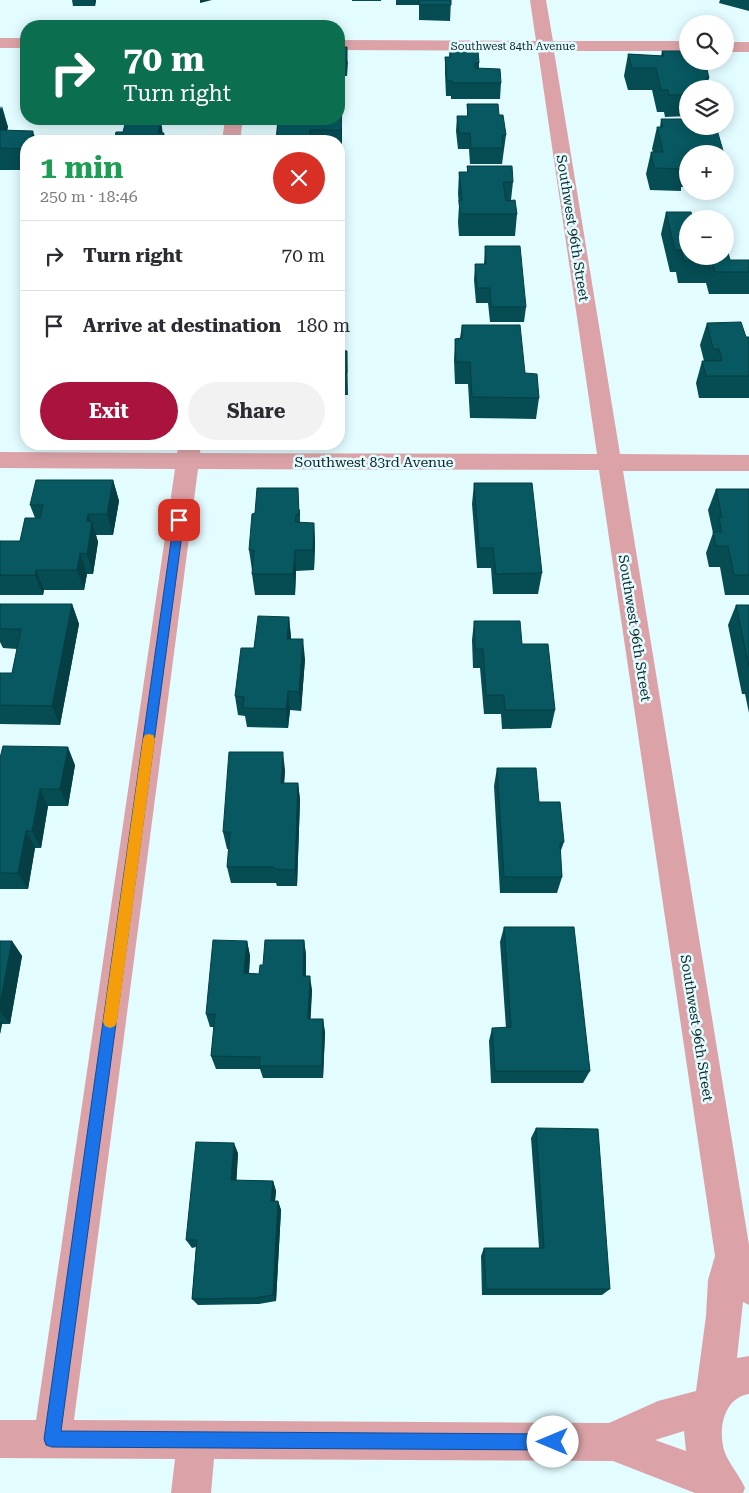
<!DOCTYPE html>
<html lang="en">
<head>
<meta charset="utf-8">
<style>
  :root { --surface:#fff; --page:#f2f2f3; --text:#2b2b33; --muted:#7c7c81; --line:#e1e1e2; --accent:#aa133e }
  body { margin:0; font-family:"Roboto Serif",serif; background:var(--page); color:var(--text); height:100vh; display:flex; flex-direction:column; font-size:19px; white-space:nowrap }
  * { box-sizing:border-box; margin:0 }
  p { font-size:16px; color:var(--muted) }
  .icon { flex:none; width:28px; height:28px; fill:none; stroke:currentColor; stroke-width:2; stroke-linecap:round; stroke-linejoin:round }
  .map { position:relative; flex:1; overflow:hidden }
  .sheet { position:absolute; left:20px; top:135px; width:325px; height:315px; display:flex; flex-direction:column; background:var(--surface); border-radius:20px; box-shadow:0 2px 12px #0003 }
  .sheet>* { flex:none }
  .top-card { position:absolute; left:20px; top:20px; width:325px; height:105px; border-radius:20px; box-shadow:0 2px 12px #0003; background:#0b6e4f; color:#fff; overflow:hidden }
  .fabs { position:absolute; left:679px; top:15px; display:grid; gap:10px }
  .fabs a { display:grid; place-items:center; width:55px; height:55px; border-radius:50%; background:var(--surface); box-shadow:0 2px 12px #0003; font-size:25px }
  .pin { position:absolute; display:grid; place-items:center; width:42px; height:42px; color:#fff; margin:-21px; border-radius:10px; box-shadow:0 2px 8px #0006 }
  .me { position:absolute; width:55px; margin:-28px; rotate:270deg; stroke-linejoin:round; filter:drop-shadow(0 0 4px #0008) }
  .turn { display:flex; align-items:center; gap:18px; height:105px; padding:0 20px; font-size:22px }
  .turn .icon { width:65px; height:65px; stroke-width:2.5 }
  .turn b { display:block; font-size:35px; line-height:42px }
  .round { display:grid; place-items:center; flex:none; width:52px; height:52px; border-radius:26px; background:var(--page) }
  .overview { display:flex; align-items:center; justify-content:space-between; height:85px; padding:0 20px }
  h1 { font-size:30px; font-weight:700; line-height:38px; color:#1e9e55 }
  .primary-button { display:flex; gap:10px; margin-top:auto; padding:10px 20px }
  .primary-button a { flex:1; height:58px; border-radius:30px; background:var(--accent); color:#fff; font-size:20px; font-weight:700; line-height:58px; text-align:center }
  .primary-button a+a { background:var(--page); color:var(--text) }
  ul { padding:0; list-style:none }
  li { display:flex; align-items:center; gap:15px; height:70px; padding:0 20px; border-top:1px solid var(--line) }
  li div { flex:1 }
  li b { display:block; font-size:19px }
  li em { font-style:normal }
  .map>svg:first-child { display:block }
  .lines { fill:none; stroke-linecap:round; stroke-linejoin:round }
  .minor { fill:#dba3a8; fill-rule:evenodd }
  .wall { fill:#064c53 }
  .shaded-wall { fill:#053e43 }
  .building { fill:#075860; stroke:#053e43 }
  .route { fill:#1a73e8; stroke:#114b97 }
  .slow { fill:#f59e0b }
  .labels { text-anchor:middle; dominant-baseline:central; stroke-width:5; stroke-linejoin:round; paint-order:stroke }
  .far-street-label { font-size:11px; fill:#122325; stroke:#e2fcff }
  .street-label { font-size:14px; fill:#122325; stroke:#e2fcff }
</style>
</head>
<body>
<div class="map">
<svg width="749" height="1493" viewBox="0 0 749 1493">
  <rect width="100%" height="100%" fill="#e2fcff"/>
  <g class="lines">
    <!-- minor -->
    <path class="minor" d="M530,0H546L553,41H688V51H554L620,454L749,455V471H623L749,1245V1305L743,1302L737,1358L749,1356V1394C724,1398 718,1428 724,1450C727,1461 740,1476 745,1488L743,1493H695L613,1461L214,1459L211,1493H171L175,1459L0,1458V1420H36L175,469L0,468V452L177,453L179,444H201L200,453L597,454L538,51L339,50V40L536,41ZM198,469L599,470L715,1256L708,1280L706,1316L696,1391L658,1401L609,1423L74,1420ZM684,1431L686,1451L655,1440Z
      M0,38H26V48H0Z
      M725,42H749V52H725Z
      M225,119H243L240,141H222Z"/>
  </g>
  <!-- wall -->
  <path class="wall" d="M72,0H96L95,6H73Z
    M352,0H381V1H352Z
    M396,0H451L450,21L419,20V5H396Z
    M720,0H749V11L719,3Z
    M339,47L348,62L347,76H339Z
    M450,50L479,63V68L501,83L500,99H451V96H446L445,73V57H449Z
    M662,51L702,65L709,78L708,82L688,89V116L665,117L664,112H657L652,90H628L624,76L628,54L661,56Z
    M467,104L499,115L506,135L502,164H470L469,149H458L456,131L457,116H467Z
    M0,106L8,127L7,131L26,141V170H0Z
    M278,119L342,128V152H339V141H276Z
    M661,119L688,154V187H681V191L650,190L646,174L651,152H653L652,149L657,127H660Z
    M725,156L728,165L725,177Z
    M467,166L513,182L511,200L517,214L515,236H459L458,222L459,206L458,194L459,172H467Z
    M690,191H714L713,194H691Z
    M666,212L688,219L730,260H749V294H709L706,283H678L676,272H670L661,234Z
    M485,246L526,307L524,322H490L488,303H476L474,280L475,264H484Z
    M707,323L746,337H749V398H699L696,383L702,361H704L700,345Z
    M462,325L525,373L539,398L536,419L470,418L468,384H455L454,360L455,339L460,338Z
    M339,350L347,351L348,395H339Z
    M113,480L119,501L113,535H96L98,542L93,574H87L84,590H44L43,595H0V541H20L35,518L30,505Z
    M474,483L542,573L538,594H493L491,568H477L472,504Z
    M716,489H749V595H725L720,567H709L706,553L713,533L708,510Z
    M300,509V523H314L315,543L314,570L296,571L295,595H255L252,574L253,570H252L249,550Z
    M0,604H72L79,624L60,725L0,724V673H12L17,649L3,648L0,642Z
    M736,605H749V713L745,694H742L728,625Z
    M289,617L291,639L305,659L301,711L290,710L288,728L247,727L245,716L238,715L235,696L254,648Z
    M474,621L522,644L555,710L551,728L502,729L501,714H484L480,668H473L472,640Z
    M0,758L75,765L68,806H48L41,848H35L28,889H0Z
    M497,768L539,802L564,842L560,853L562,877L557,893H500L494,786Z
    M285,770L284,783H298L300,800L297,886H277L276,883H231L227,867L229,849H227L223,832Z
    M504,927L590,1071L583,1083H491L489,1041L492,1028H506L500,942Z
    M304,940L306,955V976L312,990L310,1019H323L325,1033L323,1078H263L260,1069H216L211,1056L214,1027H210L206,1014L247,941L250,956L249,973L259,974L263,965Z
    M0,941H12L22,956L10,1024H2L0,1034Z
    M536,1128L610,1289L602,1295H482L481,1256L484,1248H539L531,1138Z
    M238,1153L236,1181H273L276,1191L275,1201H278L281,1210L276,1301L259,1304L198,1305L192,1299L196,1247L192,1248L186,1240Z"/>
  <!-- shaded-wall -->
  <path class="shaded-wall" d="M93,0H96L95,6Z
    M200,0H212L200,3Z
    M2,106L8,127L1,148H0V112Z
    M342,106V152L341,130Z
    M161,120L163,135L164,133L165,141H162L158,133Z
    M33,131L36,141H30Z
    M113,480L119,501L113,535L107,514Z
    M88,514L92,525V522L98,542L93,574L87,554V521Z
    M314,523L315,543L314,570L313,550Z
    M295,550L296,571L295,595L293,574Z
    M80,553L87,574L84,590L77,570Z
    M36,570L44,590L43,595L35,575Z
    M72,604L79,624L60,725L52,706Z
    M289,617L291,637L289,658L287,639Z
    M303,639L305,659L301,711L299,692Z
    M288,691L290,710L288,728L286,709Z
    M68,747L75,765L68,806L60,789Z
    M283,752L285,770L283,800L281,783Z
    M298,783L300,800L297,886L295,870Z
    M40,789L48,806L41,848L32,831Z
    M26,831L35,848L28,889L18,873Z
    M304,940L306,955L305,990L303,976Z
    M12,941L22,956L10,1024L0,1011V1004Z
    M247,941L250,956L248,987L244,973Z
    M310,976L312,990L310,1033L308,1019Z
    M323,1019L325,1033L323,1078L322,1066Z
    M0,1021L2,1024L0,1034Z
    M234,1143L238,1153L236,1190L231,1180Z
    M273,1181L276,1191L274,1210L271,1201Z
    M278,1201L281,1210L276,1301L273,1295Z"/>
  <!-- building -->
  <path class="building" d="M419,0H451V5H419Z
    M339,47H347V61H339Z
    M450,50H478L479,63H475V68L500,69L501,83H452V81H447L445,57H450Z
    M662,51H688V61H701L702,65H706L709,78L706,77L710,89H688V95H669L668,90H661L656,68H632L628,54L664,56Z
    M467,104H498L499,115H503L506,135L502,136L503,148H471L470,133H459L457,116H468Z
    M339,106H342L341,130H310V141H276L278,119H339Z
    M661,119H688V126H696L697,130H717L724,154H688V165H685L686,169L654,168L651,152H663L657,127H663Z
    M126,120H161L158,133H164L162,141H114L116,132H123Z
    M0,130L33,131L30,141H26V149L0,148Z
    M725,156L728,165H725Z
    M467,166H512L513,182H503L506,201L515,200L517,214H460L459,200H462L459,172H468Z
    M666,212H691L693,219H688V256H725V242L730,260H749V272H715L712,261H684L681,250H675Z
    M485,246H520L526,307H491L490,288H477L475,264H486Z
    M741,322L746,337H749V376H706L702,361H722L719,349H713L707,323Z
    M462,325H520L525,373L537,374L539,398L472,397L470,362H456L455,339L462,338Z
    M339,350L347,351V373H339Z
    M36,480H113L107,514H88L87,521L92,522L87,554L80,553L77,570H36L35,575H0V541H20L25,518H40L43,505H30Z
    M474,483H532L542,573L496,574L493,548H479Z
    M257,488H298L299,515H296L295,522L314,523L313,550H295L293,574H252L254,550H249L252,514L255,513Z
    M716,489H749V575H734L728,546H716L713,532H722L719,518H722Z
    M0,604H72L52,706L0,705V673H12L21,629H0Z
    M736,605H749V667Z
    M258,616L289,617L287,639H303L299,692L288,691L286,709L243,708L244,697L235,696L241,648H254Z
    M474,621H520L522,644H548L555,710H505L504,695H486L483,649H475Z
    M3,746L68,747L60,789H40L32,831H26L18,873H0V758Z
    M229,752H283L281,783H298L295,870L274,869V867H227L230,832H223Z
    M497,768H536L539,802H560L564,842L560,843L562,877H504Z
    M504,927H574L590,1071H495L492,1028L511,1027Z
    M213,940L247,941L244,973L259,974L260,965H263L265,940H304L303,976H310L308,1019H323L322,1066H259L260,1057L211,1056L215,1014H206Z
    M0,941H12L0,1004Z
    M536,1128L598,1129L610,1289H486L484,1248H544Z
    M196,1142L234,1143L231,1180L273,1181L271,1201H278L273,1295L255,1298L192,1299L197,1240H186Z"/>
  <!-- route -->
  <path class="route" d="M179,516L184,520L61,1431L553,1434L559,1436L561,1442L559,1447L553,1450L52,1447L46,1445L44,1439L174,520Z"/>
  <!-- slow -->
  <path class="slow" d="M149,734L153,735L155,739L117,1022L115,1026L110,1028L105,1026L103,1022L143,739L145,735Z"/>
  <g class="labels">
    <!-- far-street labels -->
    <g class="far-street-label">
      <text x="513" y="46">Southwest 84th Avenue</text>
    </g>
    <!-- street labels -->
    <g class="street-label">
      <text transform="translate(573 228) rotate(81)">Southwest 96th Street</text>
      <text x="374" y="462">Southwest 83rd Avenue</text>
      <text transform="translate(635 628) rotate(81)">Southwest 96th Street</text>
      <text transform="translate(697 1028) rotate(81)">Southwest 96th Street</text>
    </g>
  </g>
</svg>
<div class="fabs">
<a><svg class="icon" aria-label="search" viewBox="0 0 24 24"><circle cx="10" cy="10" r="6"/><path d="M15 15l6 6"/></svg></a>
<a><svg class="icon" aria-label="layers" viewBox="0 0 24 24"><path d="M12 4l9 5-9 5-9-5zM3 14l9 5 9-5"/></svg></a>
<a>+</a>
<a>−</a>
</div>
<div class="pin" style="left:179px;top:520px;background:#d93025"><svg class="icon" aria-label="arrive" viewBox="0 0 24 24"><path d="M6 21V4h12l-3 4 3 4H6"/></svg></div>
<svg class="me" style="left:553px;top:1442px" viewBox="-20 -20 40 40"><circle r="19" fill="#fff"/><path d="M0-13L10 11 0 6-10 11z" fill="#1a73e8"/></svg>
<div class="top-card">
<div class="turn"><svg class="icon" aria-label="right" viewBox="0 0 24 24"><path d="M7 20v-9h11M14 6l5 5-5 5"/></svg><div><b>70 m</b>Turn right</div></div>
</div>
<section class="sheet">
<div class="overview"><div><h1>1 min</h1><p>250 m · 18:46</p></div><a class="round" style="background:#d93025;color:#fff"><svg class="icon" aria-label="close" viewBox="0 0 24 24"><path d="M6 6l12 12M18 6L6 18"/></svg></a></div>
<ul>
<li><svg class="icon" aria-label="right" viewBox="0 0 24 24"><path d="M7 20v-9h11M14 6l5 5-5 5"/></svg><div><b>Turn right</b></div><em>70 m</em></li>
<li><svg class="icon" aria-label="arrive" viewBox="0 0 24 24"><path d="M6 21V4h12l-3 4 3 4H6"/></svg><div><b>Arrive at destination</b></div><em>180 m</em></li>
</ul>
<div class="primary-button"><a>Exit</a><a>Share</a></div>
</section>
</div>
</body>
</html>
